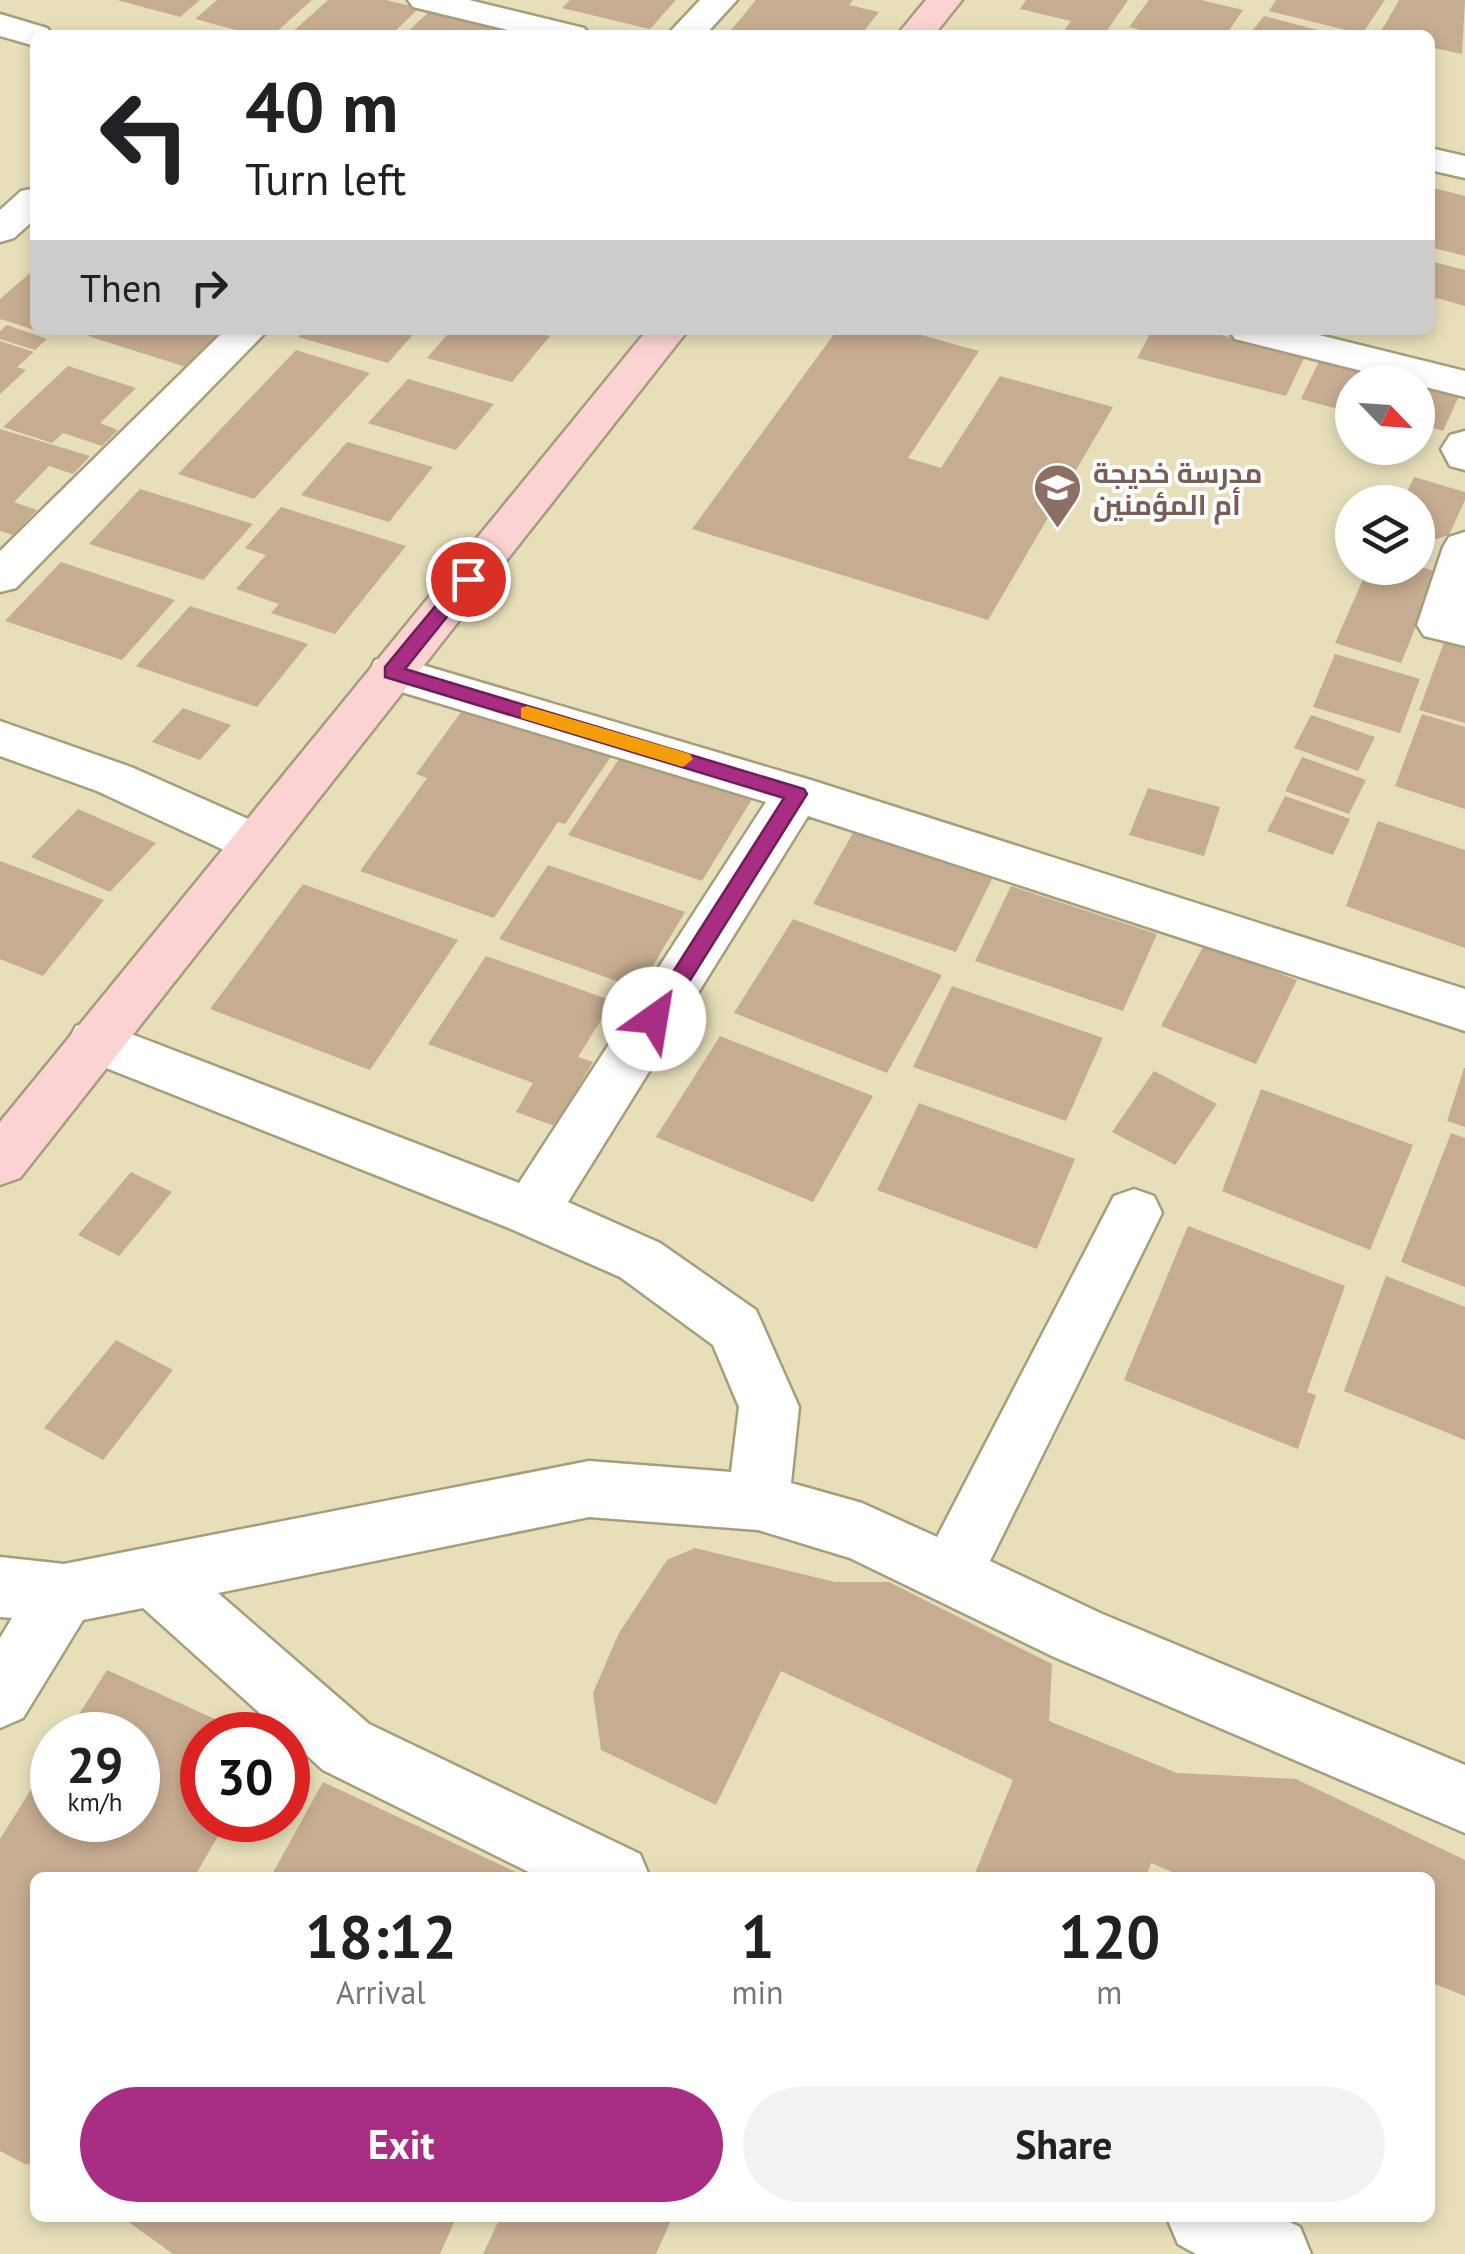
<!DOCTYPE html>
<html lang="en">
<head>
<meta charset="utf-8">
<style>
  :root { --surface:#fff; --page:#f2f2f2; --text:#202124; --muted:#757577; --accent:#a72e83 }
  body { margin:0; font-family:"PT Sans",Cairo,sans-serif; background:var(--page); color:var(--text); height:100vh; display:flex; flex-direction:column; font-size:38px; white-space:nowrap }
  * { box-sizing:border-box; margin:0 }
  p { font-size:32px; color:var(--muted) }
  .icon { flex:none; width:55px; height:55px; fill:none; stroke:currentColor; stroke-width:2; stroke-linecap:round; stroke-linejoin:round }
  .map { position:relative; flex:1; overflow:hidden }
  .details { position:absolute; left:30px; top:1872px; width:1405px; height:350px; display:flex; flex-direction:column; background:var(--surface); border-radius:15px; box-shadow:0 5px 15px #0003 }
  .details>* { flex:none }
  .banner { position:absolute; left:30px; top:30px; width:1405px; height:305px; border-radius:15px; box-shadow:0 5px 15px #0003; background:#fff; color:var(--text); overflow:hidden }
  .needle { width:65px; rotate:115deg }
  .controls { position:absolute; left:1335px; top:365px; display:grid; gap:20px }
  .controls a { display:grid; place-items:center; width:100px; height:100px; border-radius:50%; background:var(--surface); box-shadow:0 5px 15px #0003; font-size:50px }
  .speed { position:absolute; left:30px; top:1712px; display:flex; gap:20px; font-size:50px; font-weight:700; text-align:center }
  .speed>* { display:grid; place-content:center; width:130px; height:130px; border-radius:50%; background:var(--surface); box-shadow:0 5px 15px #0003; line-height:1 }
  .speed small { font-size:25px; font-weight:400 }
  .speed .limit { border:15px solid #d22; background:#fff; color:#111 }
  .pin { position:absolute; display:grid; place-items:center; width:85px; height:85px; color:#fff; margin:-42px; border:5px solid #fff; border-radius:50%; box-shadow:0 2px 10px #0007 }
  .me { position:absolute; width:110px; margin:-55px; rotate:32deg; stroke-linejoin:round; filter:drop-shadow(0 0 8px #0008) }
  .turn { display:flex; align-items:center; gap:35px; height:210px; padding:0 50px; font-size:45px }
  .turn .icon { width:130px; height:130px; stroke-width:2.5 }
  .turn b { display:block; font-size:70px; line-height:85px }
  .then { display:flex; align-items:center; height:95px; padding:0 50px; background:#0003; gap:20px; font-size:38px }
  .eta { display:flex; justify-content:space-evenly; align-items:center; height:170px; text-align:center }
  .eta b { font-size:60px; font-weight:700; line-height:70px }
  .action { display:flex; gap:20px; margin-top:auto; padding:20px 50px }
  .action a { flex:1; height:115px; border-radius:60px; background:var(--accent); color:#fff; font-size:40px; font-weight:700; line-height:115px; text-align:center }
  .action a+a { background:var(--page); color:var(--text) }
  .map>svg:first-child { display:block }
  .building { fill:#c6ac90 }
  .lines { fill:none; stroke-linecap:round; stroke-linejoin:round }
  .street-casing { stroke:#a69e7b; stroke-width:5 }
  .secondary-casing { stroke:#a69e7b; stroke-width:5 }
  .street { fill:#fff; fill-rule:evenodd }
  .secondary { fill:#fbd3d2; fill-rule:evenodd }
  .route { fill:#a72e83; stroke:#6d1e55; stroke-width:2.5 }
  .slow { fill:#f59e0b }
  .labels { text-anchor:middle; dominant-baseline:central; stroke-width:8; stroke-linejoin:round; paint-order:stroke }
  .far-education-label { font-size:28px; font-weight:bold; fill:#785e54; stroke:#fff; text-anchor:start }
</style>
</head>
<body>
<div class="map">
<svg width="1465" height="2254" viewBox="0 0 1465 2254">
  <rect width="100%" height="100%" fill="#e7dfba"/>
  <!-- building -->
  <path class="building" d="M117,0H200L180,17Z
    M217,0H312L273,35H255L195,19Z
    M328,0H386L419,8L391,35H289Z
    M570,0H676L650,29L562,8Z
    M756,0H853L849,5L879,12L861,35H727Z
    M1026,0H1128L1104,35H1061L1071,21L1020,9Z
    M1149,0H1201L1243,10L1226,35H1161L1129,27Z
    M1276,0H1385L1362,34L1269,11Z
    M1399,0H1465L1462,54L1430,47V35H1379Z
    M431,10L525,34V35H404Z
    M1264,16L1333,34V35H1249Z
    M1430,187L1465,196V256L1430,247Z
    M1430,261L1465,270V306L1436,298L1430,310Z
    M35,269V330L0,319V299Z
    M7,325L47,339L35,350L0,339V331Z
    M94,330H223L186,367L88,336Z
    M304,330H417L388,363L298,337Z
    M451,330H528L550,336L512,382L427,358Z
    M837,330H903L979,351L908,458L941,468L1000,376L1113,407L988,620L692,529Z
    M1152,330H1201L1305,356L1286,396L1137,358Z
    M0,341L34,352L17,367L26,370L0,394Z
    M296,350L370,373L254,499L178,474Z
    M1321,357L1393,376L1391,382H1352V413L1301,399Z
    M68,366L136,388L100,423L118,430L102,446L63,433L52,443L3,427Z
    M408,379L494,404L456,450L368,423Z
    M1418,385L1459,396L1443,431L1418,423Z
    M0,429L90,456L73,474L49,466L14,502L37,510L13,535L0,531Z
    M347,442L433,467L389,522L301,495Z
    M1414,477L1465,492V500L1449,535L1418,545V502H1402Z
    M140,489L253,524L203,580L89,544Z
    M281,507L406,546L335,634L271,613L279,604L236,589L266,555L245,548Z
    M61,562L175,600L122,660L5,621Z
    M1418,566L1438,572L1401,663L1335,643L1368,568Z
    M190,606L308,644L257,707L136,666Z
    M1444,642L1465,647V723L1419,710Z
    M1335,654L1420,679L1400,733L1313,707Z
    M467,704L614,752L565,824L558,822L494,918L360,871L427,778L416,774Z
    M183,708L231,725L200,760L152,742Z
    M1422,714L1465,727V809L1395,786Z
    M1311,715L1375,737L1358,771L1294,748Z
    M621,756L752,799L702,881L568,835Z
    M1302,757L1366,780L1349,814L1285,791Z
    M1148,788L1220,807L1204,856L1129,835Z
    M1285,796L1350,819L1333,855L1267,831Z
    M78,809L156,843L110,892L31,857Z
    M1378,821L1465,850V948L1346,906Z
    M854,831L993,877L956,952L813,904Z
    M0,861L104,900L43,976L0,959Z
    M548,865L685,912L639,989L499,939Z
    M303,884L458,940L370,1070L210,1009Z
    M1011,886L1157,934L1123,1011L975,961Z
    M793,919L942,975L887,1073L734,1013Z
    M1204,945L1297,980L1256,1064L1161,1026Z
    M486,956L613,1001L578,1057L593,1062L555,1126L516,1112L533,1083L428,1044Z
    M952,986L1103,1038L1066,1121L913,1067Z
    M720,1036L873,1096L813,1202L656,1137Z
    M1464,1068H1465V1127L1447,1121Z
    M1154,1071L1217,1104L1175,1165L1112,1132Z
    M1261,1089L1413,1145L1370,1250L1222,1191Z
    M919,1103L1075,1159L1037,1249L877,1190Z
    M1451,1133L1465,1138V1287L1401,1262Z
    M131,1172L172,1192L119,1256L78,1235Z
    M1188,1226L1345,1286L1307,1392L1316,1395L1298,1449L1124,1380Z
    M1386,1276L1465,1307V1440L1344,1391Z
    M116,1340L173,1370L103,1460L44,1428Z
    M695,1548L835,1582H889L1052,1664L1049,1721L1177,1773L1296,1779L1465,1860V1996L1430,1982V1878H1186L1151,1863L1146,1878H973L1013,1780L781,1671L716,1805L601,1750L593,1693L619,1633L667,1560Z
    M107,1670L250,1735H202V1820H227L194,1878H35V2165L25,2164L0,2151V1839L52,1756V1820H138V1735H66Z
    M323,1782L516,1872L514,1878H270Z
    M123,2218H456L440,2254H173Z
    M500,2218H672L656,2254H483Z"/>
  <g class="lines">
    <defs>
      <path id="street" d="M408,0H469L584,28L590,35H528L413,7Z
        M700,0H737L705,35H667Z
        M0,14L47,28L53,35H35V46L0,36Z
        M1430,148L1465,156V178L1430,170Z
        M35,188V219L14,238L0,242V210L21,191Z
        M225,330H268L16,588L0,592V551Z
        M1229,330H1299L1465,371V397L1235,339Z
        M1465,431V470L1450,466L1441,449L1450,435Z
        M1465,532V646L1424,636L1417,625L1443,547L1449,537Z
        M392,656L814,781L1465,989V1031L808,816L568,1202L660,1243L756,1310L799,1407L791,1483L862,1503L937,1537L1114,1196L1134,1189L1154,1196L1162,1213L990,1561L1100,1613L1465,1765V1833L1054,1657L850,1558L758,1530L589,1517L218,1593L369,1724L640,1854L650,1878H541L323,1770L143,1608L83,1620L23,1718L0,1728V1638L12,1618L0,1617V1557L64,1564L589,1461L731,1472L739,1407L713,1345L620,1277L511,1229L76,1056L68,1041L76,1026L95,1020L519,1183L766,802L375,684L369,672L375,660Z
        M0,721L131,767L273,830L280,843L273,856L255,862L237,856L97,791L0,756Z
        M1167,2218H1281L1300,2227L1311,2254H1196L1178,2244Z"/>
      <path id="secondary" d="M926,0H962L934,35H897Z
        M647,330H688L20,1178L0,1185V1122Z"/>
    </defs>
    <!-- street casing -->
    <use href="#street" class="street-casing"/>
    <!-- secondary casing -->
    <use href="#secondary" class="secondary-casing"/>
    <!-- street -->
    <use href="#street" class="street"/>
    <!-- secondary -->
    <use href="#secondary" class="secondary"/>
  </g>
  <!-- route -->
  <path class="route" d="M468,573L477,579L474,583L405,669L804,789L807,794L662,1025L654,1028L643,1019L784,798L385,677V667L461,575Z"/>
  <!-- slow -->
  <path class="slow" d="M527,706L690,754L693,759L683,767L521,718V708Z"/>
  <!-- icons -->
  <defs>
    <symbol id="school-pin" viewBox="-11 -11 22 30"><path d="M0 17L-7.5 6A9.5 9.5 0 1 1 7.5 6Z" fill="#8d6e63" stroke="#fff"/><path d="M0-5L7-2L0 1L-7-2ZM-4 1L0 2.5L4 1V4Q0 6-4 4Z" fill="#fff"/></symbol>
  </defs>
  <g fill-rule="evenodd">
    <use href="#school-pin" x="1030" y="460" width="55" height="75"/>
  </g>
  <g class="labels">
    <!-- far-education labels -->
    <g class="far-education-label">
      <text x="1093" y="472">مدرسة خديجة<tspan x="1093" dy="32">أم المؤمنين</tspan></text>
    </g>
  </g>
</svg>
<div class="controls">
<a><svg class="needle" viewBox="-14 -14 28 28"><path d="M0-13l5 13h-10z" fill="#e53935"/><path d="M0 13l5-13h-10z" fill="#757577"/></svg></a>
<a><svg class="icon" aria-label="layers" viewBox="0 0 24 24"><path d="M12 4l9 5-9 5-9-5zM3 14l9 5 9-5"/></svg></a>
</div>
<div class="speed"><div>29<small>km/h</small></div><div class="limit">30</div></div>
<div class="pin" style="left:468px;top:579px;background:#d93025"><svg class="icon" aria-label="arrive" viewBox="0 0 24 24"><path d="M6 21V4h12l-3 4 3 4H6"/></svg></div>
<svg class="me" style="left:654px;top:1019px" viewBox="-20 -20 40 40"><circle r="19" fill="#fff"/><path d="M0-13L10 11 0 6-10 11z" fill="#a72e83"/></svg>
<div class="banner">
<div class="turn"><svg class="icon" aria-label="left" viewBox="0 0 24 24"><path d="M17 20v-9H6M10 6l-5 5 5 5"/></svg><div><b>40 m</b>Turn left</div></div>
<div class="then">Then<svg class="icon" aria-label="right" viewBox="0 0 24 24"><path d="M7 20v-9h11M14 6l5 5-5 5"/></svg></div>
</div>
<section class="details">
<div class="eta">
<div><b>18:12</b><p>Arrival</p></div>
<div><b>1</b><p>min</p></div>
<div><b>120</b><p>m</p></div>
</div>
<div class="action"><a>Exit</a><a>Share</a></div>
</section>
</div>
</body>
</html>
